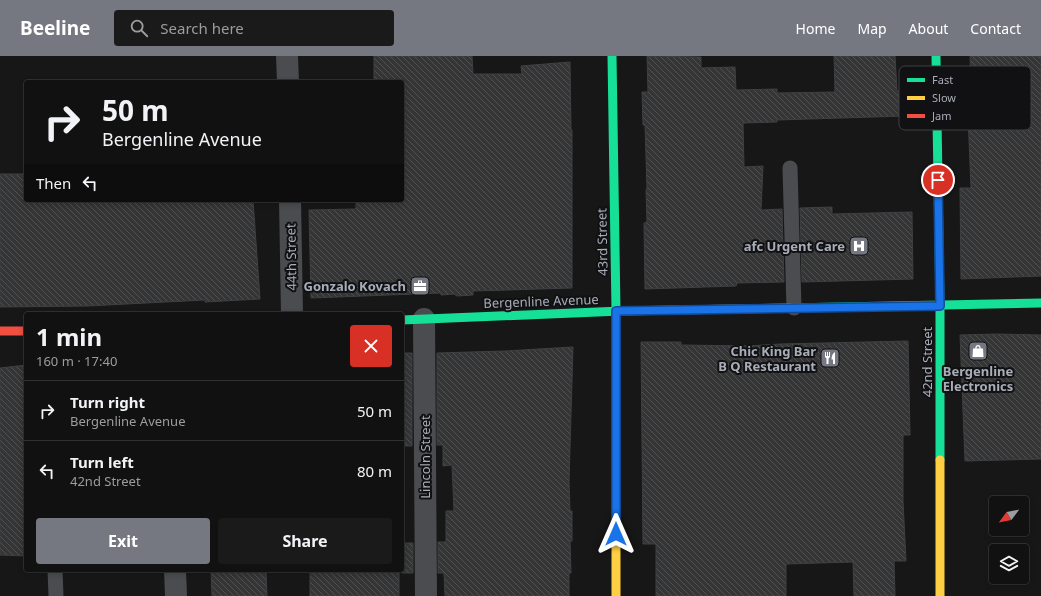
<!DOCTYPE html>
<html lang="en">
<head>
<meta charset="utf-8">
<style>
  :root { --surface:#111; --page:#1a1a1a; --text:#f1f3f6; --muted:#9c9d9f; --line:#303131; --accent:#757880 }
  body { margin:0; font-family:"Noto Sans",sans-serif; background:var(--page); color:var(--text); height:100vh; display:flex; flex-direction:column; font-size:15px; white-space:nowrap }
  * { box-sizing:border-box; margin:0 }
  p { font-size:13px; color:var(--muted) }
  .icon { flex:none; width:22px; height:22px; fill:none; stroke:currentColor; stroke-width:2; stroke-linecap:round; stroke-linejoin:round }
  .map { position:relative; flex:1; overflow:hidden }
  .side { position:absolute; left:24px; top:256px; width:380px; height:260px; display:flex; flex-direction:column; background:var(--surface); border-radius:4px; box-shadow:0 2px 6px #0003,0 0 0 1px var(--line) }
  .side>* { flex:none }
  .guide { position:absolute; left:24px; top:24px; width:380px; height:122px; border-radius:4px; box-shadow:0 2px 6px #0003,0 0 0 1px var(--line); background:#111; color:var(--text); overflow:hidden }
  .needle { width:26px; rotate:238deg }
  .fabs { position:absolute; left:989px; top:440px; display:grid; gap:8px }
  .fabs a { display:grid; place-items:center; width:40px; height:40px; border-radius:4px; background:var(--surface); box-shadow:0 2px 6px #0003,0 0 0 1px var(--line); font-size:20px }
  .pin { position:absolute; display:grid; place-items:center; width:34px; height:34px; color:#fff; margin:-17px; border:2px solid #fff; border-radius:50%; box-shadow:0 1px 4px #0007 }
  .me { position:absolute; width:44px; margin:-22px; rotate:0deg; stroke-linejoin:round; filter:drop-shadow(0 0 3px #0008) }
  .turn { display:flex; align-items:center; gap:14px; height:84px; padding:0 12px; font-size:18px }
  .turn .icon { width:52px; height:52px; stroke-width:2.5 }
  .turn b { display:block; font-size:28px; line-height:34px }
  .then { display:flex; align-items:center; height:38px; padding:0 12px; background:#0003; gap:8px; font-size:15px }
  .round { display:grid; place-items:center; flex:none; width:42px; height:42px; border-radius:4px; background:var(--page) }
  .overview { display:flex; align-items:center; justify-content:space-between; height:68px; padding:0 12px }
  h1 { font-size:24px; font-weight:700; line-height:30px }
  .button { display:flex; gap:8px; margin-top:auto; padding:8px 12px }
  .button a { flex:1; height:46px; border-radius:4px; background:var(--accent); color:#fff; font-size:16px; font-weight:700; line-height:46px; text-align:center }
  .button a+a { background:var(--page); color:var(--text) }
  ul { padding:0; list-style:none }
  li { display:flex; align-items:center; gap:12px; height:60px; padding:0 12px; border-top:1px solid var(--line) }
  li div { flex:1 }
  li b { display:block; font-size:15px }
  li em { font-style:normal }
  header { display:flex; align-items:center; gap:24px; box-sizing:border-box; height:56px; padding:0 20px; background:var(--accent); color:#fff }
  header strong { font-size:19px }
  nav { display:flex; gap:22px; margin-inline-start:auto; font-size:14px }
  .search { width:280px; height:36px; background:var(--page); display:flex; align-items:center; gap:10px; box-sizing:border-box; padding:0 14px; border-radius:4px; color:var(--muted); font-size:15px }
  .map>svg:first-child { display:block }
  .building { fill:url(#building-back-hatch); stroke:#3f4043 }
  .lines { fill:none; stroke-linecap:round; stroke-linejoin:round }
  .lane { stroke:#4b4c50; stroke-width:15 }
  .street { stroke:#4b4c50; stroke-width:22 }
  .fast { stroke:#16e098; stroke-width:9 }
  .slow { stroke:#ffcf43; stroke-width:9 }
  .jam { stroke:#f24e42; stroke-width:9 }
  .route-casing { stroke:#114b97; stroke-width:10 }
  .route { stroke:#1a73e8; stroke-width:7 }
  .labels { text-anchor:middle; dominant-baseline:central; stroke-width:4; stroke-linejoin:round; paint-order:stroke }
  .street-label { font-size:13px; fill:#a8adb8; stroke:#111113 }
  .poi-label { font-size:13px; font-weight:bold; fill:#a8adb8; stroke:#111113; text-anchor:end }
  .key { fill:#111113; stroke:#3e4045; stroke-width:1 }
  .key-label { font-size:11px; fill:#a8adb8 }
</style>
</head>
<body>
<header>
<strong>Beeline</strong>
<div class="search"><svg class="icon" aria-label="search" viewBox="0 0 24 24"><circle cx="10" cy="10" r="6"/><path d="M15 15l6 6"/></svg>Search here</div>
<nav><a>Home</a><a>Map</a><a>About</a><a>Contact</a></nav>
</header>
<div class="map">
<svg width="1041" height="540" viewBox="0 0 1041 540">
  <defs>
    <pattern id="building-back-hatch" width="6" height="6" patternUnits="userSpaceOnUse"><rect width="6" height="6" fill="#353536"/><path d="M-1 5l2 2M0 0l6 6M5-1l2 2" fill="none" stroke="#4f5051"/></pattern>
  </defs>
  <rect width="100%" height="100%" fill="#171717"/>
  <!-- building -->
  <path class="building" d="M374,0H472L473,18H522L521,10L570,6L571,74H572V232L473,235V239L457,240L454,238L441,239V237L311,242L309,154L356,153V144H402V26H374Z
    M647,0L701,1V12L735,11L736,34L777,33V37L835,36L834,0H895L897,35H905V60L777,64V66L743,67L744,111L763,110L761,154L782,153L784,226L737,227L736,230L645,233L644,167L647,166L646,133H647L645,69H643L642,36H648Z
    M970,0H1041V220L961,223L960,132H971L968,59H962V28H971Z
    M0,118H26V144H131V145L253,144L260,243L205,246V244L87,250L0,251Z
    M832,151V158L912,156L913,223L802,226L800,152Z
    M996,278L1041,279V403L965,405L960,279Z
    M908,285L910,379H903V445L906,505H894L895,540H854L853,506L786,508V540H656V488H643L641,286H681V289L749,290L780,288Z
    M573,291L569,425L570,455H572V485H570L571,517H569V540H445L444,517H438V486H446V455H454L452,409L443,410V389H437V297L505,295Z
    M402,297H412V390H402Z
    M26,309V500L0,499V312Z
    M402,487H413V517H402Z
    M211,514H266L267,540H212Z
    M310,514H399V540H310Z"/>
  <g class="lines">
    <!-- lane -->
    <path class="lane" d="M790,112L794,252
      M55,514L56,540"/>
    <!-- street -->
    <path class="street" d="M287,0L288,26
      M290,144L292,258
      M424,263L426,540
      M175,514L176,540"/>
    <!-- fast -->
    <path class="fast" d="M612,0L616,255V393
      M936,0L940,249V404
      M789,252L1041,247
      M402,264L621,255"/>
    <!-- slow -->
    <path class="slow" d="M621,255L789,252
      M616,393V540
      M940,404V540"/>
    <!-- jam -->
    <path class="jam" d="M0,275H26"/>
  </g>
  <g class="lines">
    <defs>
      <path id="route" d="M616,478V255L940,250L938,124"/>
    </defs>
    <!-- route casing -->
    <use href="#route" class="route-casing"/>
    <!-- route -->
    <use href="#route" class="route"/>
  </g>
  <!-- icons -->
  <defs>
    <symbol id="hospital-square" viewBox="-11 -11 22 22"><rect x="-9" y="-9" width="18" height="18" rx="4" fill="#757880" stroke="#111113"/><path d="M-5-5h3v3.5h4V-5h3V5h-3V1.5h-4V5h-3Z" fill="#fff"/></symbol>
    <symbol id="office-square" viewBox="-11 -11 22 22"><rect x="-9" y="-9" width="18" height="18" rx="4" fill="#757880" stroke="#111113"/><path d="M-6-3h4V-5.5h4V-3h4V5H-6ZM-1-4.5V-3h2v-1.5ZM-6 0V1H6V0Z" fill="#fff"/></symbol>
    <symbol id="shop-square" viewBox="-11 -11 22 22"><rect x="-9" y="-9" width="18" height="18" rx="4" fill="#757880" stroke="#111113"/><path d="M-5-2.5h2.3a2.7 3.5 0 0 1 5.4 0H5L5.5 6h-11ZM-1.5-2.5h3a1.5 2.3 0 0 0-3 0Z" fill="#fff"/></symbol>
    <symbol id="restaurant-square" viewBox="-11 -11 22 22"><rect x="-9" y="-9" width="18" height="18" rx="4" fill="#757880" stroke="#111113"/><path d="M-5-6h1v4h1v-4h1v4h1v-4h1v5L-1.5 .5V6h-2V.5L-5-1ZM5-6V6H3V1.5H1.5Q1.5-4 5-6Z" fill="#fff"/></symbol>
  </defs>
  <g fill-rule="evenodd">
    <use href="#hospital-square" x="848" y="179" width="22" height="22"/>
    <use href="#office-square" x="409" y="219" width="22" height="22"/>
    <use href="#shop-square" x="967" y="284" width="22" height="22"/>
    <use href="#restaurant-square" x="819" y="291" width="22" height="22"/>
  </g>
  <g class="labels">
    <!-- street labels -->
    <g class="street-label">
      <text transform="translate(602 186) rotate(-91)">43rd Street</text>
      <text transform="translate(291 201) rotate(-91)">44th Street</text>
      <text transform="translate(541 245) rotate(-2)">Bergenline Avenue</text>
      <text transform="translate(927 306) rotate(-90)">42nd Street</text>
      <text transform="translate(425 401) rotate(-90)">Lincoln Street</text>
    </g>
    <!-- poi labels -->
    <g class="poi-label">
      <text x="845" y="190">afc Urgent Care</text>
      <text x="406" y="230">Gonzalo Kovach</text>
      <text x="816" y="295">Chic King Bar<tspan x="816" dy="15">B Q Restaurant</tspan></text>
      <text x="978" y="315" text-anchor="middle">Bergenline<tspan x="978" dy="15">Electronics</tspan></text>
    </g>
  </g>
  <!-- legend -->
  <rect x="899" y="10" width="132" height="64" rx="6" class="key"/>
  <rect x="907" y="22" width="18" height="4" fill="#16e098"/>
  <rect x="907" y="40" width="18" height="4" fill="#ffcf43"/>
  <rect x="907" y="58" width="18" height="4" fill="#f24e42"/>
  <g class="key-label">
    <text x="932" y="28">Fast</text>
    <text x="932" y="46">Slow</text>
    <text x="932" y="64">Jam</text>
  </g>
</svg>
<div class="fabs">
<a><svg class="needle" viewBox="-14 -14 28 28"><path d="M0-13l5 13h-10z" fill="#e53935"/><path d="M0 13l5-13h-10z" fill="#9c9d9f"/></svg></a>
<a><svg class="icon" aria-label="layers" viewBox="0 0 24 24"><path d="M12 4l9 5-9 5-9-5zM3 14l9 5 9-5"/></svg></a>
</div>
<div class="pin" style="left:938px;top:124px;background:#d93025"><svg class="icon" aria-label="arrive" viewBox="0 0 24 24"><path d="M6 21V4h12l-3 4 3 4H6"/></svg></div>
<svg class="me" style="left:616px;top:478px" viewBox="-20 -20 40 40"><path d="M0-17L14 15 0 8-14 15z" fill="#1a73e8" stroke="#fff" stroke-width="4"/></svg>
<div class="guide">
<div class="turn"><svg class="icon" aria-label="right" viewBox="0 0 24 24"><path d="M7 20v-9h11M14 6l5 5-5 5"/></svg><div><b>50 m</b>Bergenline Avenue</div></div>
<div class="then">Then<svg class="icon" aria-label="left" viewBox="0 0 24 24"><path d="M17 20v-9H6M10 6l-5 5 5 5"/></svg></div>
</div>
<section class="side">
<div class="overview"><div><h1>1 min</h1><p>160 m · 17:40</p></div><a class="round" style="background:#d93025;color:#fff"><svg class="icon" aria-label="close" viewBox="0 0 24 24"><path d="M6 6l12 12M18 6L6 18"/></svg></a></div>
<ul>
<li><svg class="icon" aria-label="right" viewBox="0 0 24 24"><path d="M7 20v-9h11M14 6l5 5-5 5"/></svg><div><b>Turn right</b><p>Bergenline Avenue</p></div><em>50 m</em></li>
<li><svg class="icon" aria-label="left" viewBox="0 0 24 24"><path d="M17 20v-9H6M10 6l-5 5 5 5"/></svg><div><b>Turn left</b><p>42nd Street</p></div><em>80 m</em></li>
</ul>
<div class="button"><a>Exit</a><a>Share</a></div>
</section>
</div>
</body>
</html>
